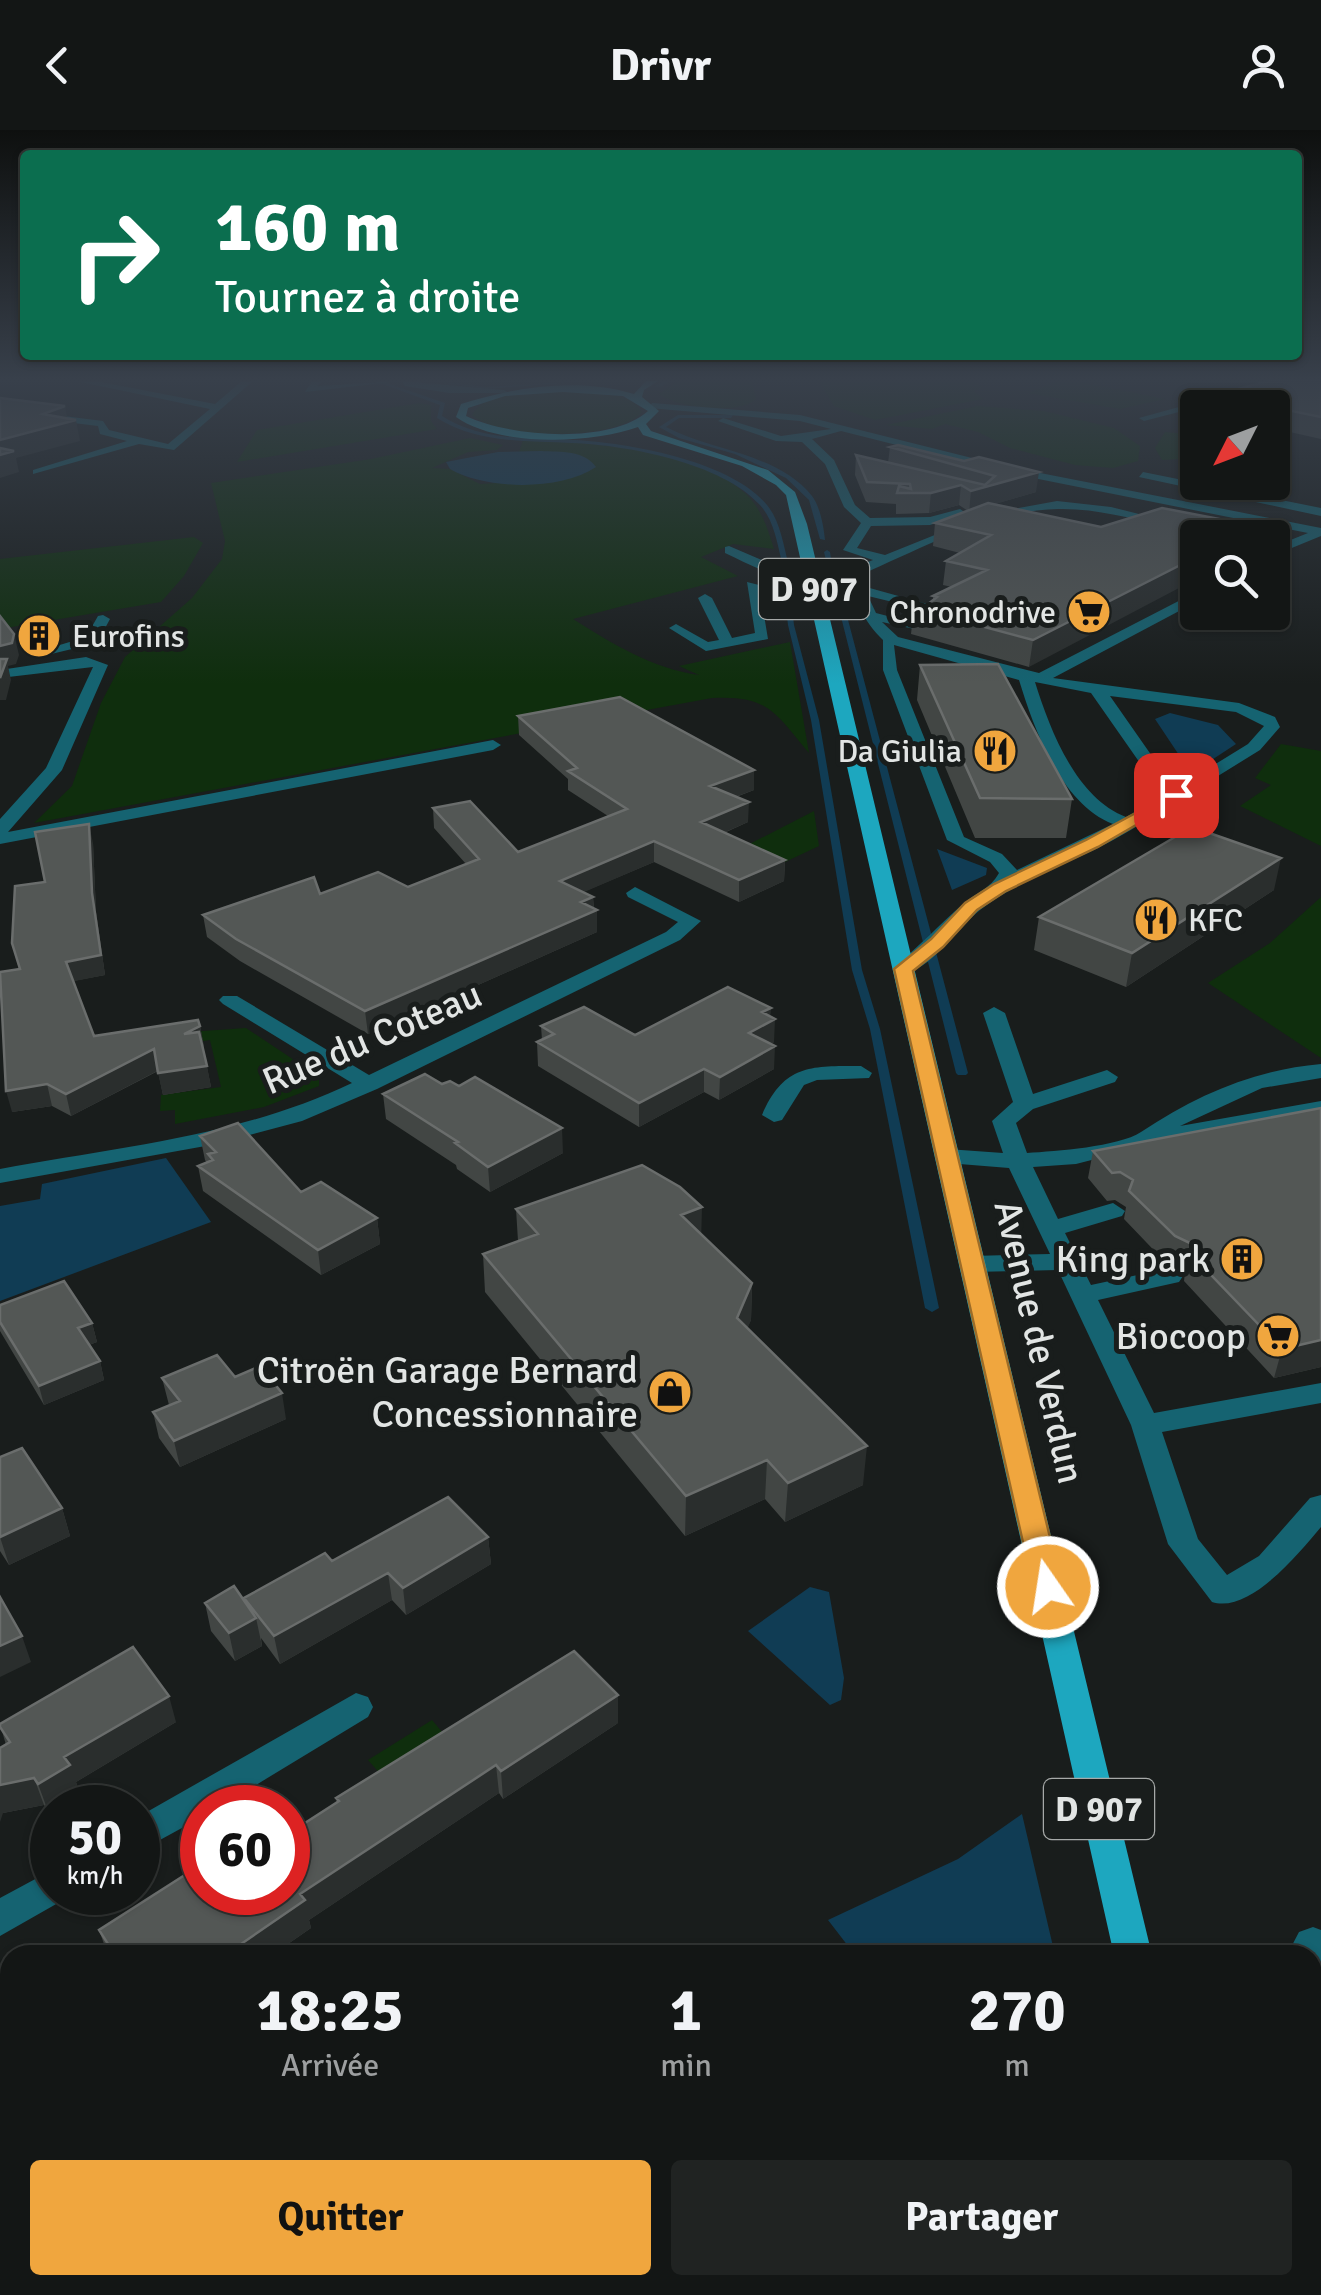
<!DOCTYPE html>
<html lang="fr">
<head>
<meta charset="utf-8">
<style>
  :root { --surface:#131615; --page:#202322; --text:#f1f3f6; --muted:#9d9fa0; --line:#323534; --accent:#f0a63e }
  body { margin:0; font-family:Signika,sans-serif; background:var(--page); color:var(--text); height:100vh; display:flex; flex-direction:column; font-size:38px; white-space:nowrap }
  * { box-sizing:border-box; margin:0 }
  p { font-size:32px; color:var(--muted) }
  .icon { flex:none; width:55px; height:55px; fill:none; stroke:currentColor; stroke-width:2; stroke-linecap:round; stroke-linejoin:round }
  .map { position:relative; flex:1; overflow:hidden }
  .details { position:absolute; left:0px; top:1815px; width:1322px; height:350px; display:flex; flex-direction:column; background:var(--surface); border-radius:30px 30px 0 0; box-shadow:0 2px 8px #0004,0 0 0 2px var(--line) }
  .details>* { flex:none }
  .hud { position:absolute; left:20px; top:20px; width:1282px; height:210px; border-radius:10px; box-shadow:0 2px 8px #0004,0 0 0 2px var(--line); background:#0b6e4f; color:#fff; overflow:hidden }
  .needle { width:65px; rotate:228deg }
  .tools { position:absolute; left:1180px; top:260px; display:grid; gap:20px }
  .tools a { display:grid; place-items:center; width:110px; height:110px; border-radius:10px; background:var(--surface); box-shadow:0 2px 8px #0004,0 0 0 2px var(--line); font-size:50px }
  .speed { position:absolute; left:30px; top:1655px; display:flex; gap:20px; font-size:50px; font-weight:700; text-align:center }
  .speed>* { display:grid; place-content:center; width:130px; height:130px; border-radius:50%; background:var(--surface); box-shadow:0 2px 8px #0004,0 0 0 2px var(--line); line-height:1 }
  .speed small { font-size:25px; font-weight:400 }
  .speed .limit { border:15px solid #d22; background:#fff; color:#111 }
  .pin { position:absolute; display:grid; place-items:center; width:85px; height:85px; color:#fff; margin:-42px; border-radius:20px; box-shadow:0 5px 15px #0006 }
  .me { position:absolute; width:110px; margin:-55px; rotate:347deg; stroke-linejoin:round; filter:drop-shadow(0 0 8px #0008) }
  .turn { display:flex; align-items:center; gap:35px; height:210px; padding:0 30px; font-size:45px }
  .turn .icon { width:130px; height:130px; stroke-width:2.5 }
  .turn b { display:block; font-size:70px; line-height:85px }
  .eta { display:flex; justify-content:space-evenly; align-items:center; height:170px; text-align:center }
  .eta b { font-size:60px; font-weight:800; line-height:70px }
  .button { display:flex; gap:20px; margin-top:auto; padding:20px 30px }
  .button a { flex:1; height:115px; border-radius:10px; background:var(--accent); color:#111; font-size:40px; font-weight:800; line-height:115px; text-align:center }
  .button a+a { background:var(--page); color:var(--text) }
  header { display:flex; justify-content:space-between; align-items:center; height:130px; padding:0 30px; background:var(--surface); font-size:45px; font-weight:800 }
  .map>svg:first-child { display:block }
  .green { fill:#0f2e0d }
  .water { fill:#103c54 }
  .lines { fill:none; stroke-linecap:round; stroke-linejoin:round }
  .stream { fill:#103c54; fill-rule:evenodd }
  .minor { fill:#156371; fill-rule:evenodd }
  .major { fill:#1da7bf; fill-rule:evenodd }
  .wall { fill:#424644 }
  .shaded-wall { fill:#2a2e2d }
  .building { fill:#535755; stroke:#6a6d6c; stroke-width:2.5 }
  .route { fill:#f0a63e; stroke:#9c6c28; stroke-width:2.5 }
  .labels { text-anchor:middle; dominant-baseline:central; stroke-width:10; stroke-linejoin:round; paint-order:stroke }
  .far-poi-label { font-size:32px; fill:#e2e5e4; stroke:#191d1c; text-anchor:end }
  .shield { fill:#191d1c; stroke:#a6a9a8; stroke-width:2.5 }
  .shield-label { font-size:35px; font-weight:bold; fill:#e2e5e4 }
  .street-label { font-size:38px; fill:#e2e5e4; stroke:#191d1c }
  .poi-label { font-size:38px; fill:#e2e5e4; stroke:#191d1c; text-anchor:end }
</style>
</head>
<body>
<header><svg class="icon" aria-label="back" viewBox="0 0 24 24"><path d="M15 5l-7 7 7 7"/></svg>Drivr<svg class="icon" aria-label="person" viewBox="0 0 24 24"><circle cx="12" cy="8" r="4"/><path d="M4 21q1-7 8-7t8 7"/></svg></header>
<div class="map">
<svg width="1321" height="2165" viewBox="0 0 1321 2165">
  <rect width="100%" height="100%" fill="#191d1c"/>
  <!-- green -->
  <path class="green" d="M677,251H752L756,269C740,285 677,278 659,264Z
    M819,251H972L983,257L974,261L983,269L875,290L834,276Z
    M1058,251H1075L1165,269L1120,279L1028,263Z
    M556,262C580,262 629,258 642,282C618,311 499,310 472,285C485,261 530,264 556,262Z
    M419,273L431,275V291L437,299L237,332L257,300Z
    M978,276L1044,281L1114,298L1140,316L1138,331L1113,338L1075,335L1010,318L978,302L945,294L932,299L886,295Z
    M1165,302L1197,305V328L1162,330L1155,318Z
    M470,308L503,315L497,320L468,322L432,338L450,339L480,354L567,349L541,321L519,322L523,310C589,312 698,319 746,364C762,379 768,400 774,419L733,414L701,427L738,446L573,489C611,513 653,539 699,545L679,536L790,512L809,623C775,583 769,565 712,568L34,693L72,656L101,573L125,527L192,468L222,429L225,411L211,353L371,329Z
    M194,407L203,413L184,446L161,472L0,499V429Z
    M1281,614L1321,621V716L1240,676L1271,655L1255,648Z
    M814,681L819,716L768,740L732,723Z
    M1321,767V928L1208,853L1270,813Z
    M246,898L309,940L319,948V956L264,977L175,994V980L160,981L161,965L221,957L210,910L192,913L189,902Z
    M432,1590L492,1661L383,1647L368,1630Z"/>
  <!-- water -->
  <path class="water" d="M541,321C561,322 584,320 596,337C560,361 487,360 450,339L446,332L498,322Z
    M1170,583L1218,595L1236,614L1201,637L1185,634L1155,589Z
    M937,719L987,738L986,745L952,760Z
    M166,1028L211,1092L0,1171V1076L40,1069L42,1054Z
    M810,1457L829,1462L844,1548L841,1570L830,1575L748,1501Z
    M1022,1684L1055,1825H855L828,1790L958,1729Z"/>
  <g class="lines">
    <!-- stream -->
    <path class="stream" d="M374,251H381L445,273L442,286C483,312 528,307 575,310C629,313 731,331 767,375C780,391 783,413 788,432L785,434L782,432C777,413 774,390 760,375C722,333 627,315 572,313C525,310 479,314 437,288L440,275Z
      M434,251L486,257L585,251L486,259Z
      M664,251H670L660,257L656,256Z
      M678,285H733L731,288H679L666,297C711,321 778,323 812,366C820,376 824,398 825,410L820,409L809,370L786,348L735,324L679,308L659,297Z
      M827,420L830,422L832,435L827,434L824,422Z
      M834,446L837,448L838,458L833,457L831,448Z
      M786,452L789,454L794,495L819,590L862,840L880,899L939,1178L932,1182L925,1178L870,899L852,840L811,590L788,495L783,454Z
      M840,469L843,471L968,943L966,945H958L956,943L837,471Z"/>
    <!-- minor -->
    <path class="minor" d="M76,251H96L215,274L242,251H253L174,320L139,314L33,344V340L127,311L100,304L98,296L0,284V278L103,291L109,300L168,314L210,279Z
      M312,251H322L317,256L400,251L305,262Z
      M402,251L504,260L509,263H449L405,256Z
      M1226,264L1229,269L1144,291L1139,288Z
      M652,273L800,285L1004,336L1321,398V406L1282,422L1276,418L1278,415L1308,403L1004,342L841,301L812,309L834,330L855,375L870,388L930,387L960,379L966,383L930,395L871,396L857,418L885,425L987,384L1057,371L1111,377L1171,392L1165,396C1130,388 1094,378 1058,379C988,381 925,417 862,444L866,457L949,480L942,484L868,466L876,483L926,496L919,500L882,492L898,507L1039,543L1198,461V471L1053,548L1239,573L1275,587L1280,597L1260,620L1176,672L1213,689C1202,703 1188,717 1170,722L1161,717L1193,691L1164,680C1142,693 1120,707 1096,719C1057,738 1015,753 980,780C959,796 924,850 896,843V835C920,816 940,794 963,774C977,762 990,759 999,743L990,732L947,710L883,540V510C864,492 849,463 850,439L873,430L843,420L861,393L844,377L825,334L802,312L776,311L718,291L723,288L781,306L831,299L800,291L649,278ZM894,515L1019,550C1034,599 1061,674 1113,694L1017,740L1002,724L964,707L897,540ZM1035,552L1091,563L1163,666L1126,687C1076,668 1050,600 1035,552ZM1110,566L1236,582L1264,596L1248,614L1175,659Z
      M1283,307V311L1272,314V308Z
      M1143,342L1321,378V386L1139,347Z
      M729,416L783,439L811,438L817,442C789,459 752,435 725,423V417Z
      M747,452L759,455L768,509L706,521L669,498L676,494L708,512L719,510L698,468L705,464L712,468L732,508L755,503Z
      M103,485L110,489L97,513L47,525L40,521L86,507L98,486Z
      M86,527L108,535L62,640L8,702L493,610L501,615L493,620L0,714V689L46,638L93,537L0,548V540Z
      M635,757L701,791L680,810L377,959L302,991L211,1015L0,1053V1039C119,1017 242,1006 352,953L223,874L219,870L223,866H237L369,945L666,802L678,792L628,767L626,763Z
      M994,877L1005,883L1033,964L1107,940L1118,947L1115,952L1033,979L1016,993L1027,1023C1056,1021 1118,1017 1141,1002C1197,965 1253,940 1321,934V948L1262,958L1180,996L1321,971V985L1146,1016L1076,1034L1033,1037L1058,1089L1113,1073L1125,1081L1122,1086L1065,1103L1091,1155L1170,1138L1183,1146L1179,1152L1098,1170L1154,1283L1321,1253V1273L1162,1302L1198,1409L1227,1445L1259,1426L1310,1368L1321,1365V1397C1299,1423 1250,1484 1212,1472L1168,1414L1131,1295L1058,1140L972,1142L959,1134L972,1126L1050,1124L1009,1038L947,1033L935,1026L947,1019L1003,1023L992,991L1013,972L983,883Z
      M861,936L872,943L869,948L817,950L804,955L782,990L774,992L762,985C784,934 811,936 861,936Z
      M356,1563L368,1567L373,1577L368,1587L218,1678H202V1687L138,1722V1687Z
      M52,1740V1762H68L65,1769L0,1806V1768Z
      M1313,1797L1321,1800V1836L1312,1841V1825H1287L1299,1802Z
      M818,2155H870L865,2165H814Z"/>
    <!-- major -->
    <path class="major" d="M646,251H658L644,260L642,267L659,281L646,294L651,301L768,340L795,362L807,394L1152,1825H1114L786,365L776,355L742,336L643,305L638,297C591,314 498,317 456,287L461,274C514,257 579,247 634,264ZM563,262L623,266L648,281C610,315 510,307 466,286L468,278L505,266Z
      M1187,2155H1233L1236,2165H1190Z"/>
  </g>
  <!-- wall -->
  <path class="wall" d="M1321,251V309L1272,298V278H1212L1215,265Z
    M890,317L964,331L1036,362L994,374L1101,397L1029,537L911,504L914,478H923L933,471V466L952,457L943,455L946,431L960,423L933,416L935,393L968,381L959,375L929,383L896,384V374L866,372L855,345L856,325L888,333Z
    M920,535L1072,669L1066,708H975L917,570Z
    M518,586L754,640V660L736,667L748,692L724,703L785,730L784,751L739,772L654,732L583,762L593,767L594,779L597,780V802L368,904L240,831L207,807L203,785L320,764L408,757L466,734L434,698L433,678L518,722L608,686L568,660V649L519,605Z
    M93,713L96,782L105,845L73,851L94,906L200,896L204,917L203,918L211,957L163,965L158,941L71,986L52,976L12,982L19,839L12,813L45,752Z
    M1274,760L1126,857L1034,820L1039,787Z
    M770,886L774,912L771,914L774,939L719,970L704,962L639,997L538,936L537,912L542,910L541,896L635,905Z
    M383,964L563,1023L490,1062L457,1039L456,1035L386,989Z
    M1321,978V1237L1274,1248L1184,1151L1185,1143L1168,1135L1124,1089L1126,1077L1115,1070L1107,1071L1088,1048L1093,1021Z
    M200,1006L301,1062L377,1088L380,1114L321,1145L203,1061L198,1036L207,1033L205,1030Z
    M516,1079L701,1104L752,1153L751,1190L747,1198L863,1355L785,1392L765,1369L685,1406L485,1162L483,1124L518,1111Z
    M0,1175L92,1193L97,1212L89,1215L100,1231L104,1250L44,1275L0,1201Z
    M235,1247L286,1289L180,1337L159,1308L153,1282L169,1275L162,1248Z
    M0,1327L62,1378L70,1406L9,1435L0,1421Z
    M488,1407L491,1434L406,1485L392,1470L280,1534L261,1508L262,1516L235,1531L211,1501L205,1473L245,1472L244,1468L332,1431Z
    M176,1592L76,1652L79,1662L48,1681L44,1675L3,1683L6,1615L0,1594Z
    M618,1593L503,1669L499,1663L309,1790L311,1798L272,1825H108L99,1800L202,1762L337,1673L336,1668Z"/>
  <!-- shaded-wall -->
  <path class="shaded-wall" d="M65,276L68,292L76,290L80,311L16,328L19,342L0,348V310L43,284Z
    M1039,342L1036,362L969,382L971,361Z
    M961,355L959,375L929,383L931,363Z
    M1256,396L1254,408H1233Z
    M1198,426V448L1029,537L1033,510Z
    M14,504L19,525L16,534L8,536L11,550L6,570H0V516Z
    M754,640V660L710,676V656Z
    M749,672L748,692L700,713L701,692Z
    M89,694L93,713L96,782L105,845L70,852L66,832L92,763Z
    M654,711V732L561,772L560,751Z
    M1281,728L1274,760L1126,857L1132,823Z
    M785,730L784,751L739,772V750Z
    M593,767L594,782L597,780V802L368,904L365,881Z
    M771,878L770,892L775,889L774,912L748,926L749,903L762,882Z
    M200,896L204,917L188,925L184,904Z
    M775,916L774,939L719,970L720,947Z
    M154,919L159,940L71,986L66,964Z
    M207,936L211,957L163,965L158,943Z
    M704,939V962L639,997V973Z
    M47,954L52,976L12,982L6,961Z
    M562,998L563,1023L490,1062L488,1037Z
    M702,1077L701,1114L681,1085Z
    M377,1088L380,1114L321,1145L318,1120Z
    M752,1153L751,1190L736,1226L737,1188Z
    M92,1193L97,1212L83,1217L78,1198Z
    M1321,1210V1237L1274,1248L1282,1219Z
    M100,1231L104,1250L44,1275L39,1256Z
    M282,1263L286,1289L180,1337L174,1311Z
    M867,1316L863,1355L785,1392L788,1353Z
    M767,1330L765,1369L685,1406L686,1366Z
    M62,1378L70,1406L9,1435L0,1407Z
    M488,1407L491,1434L406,1485L403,1458Z
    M388,1443L392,1470L280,1534L274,1506Z
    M256,1488L262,1516L235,1531L229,1503Z
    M22,1506L31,1532L0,1547V1516Z
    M618,1565V1593L503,1669L501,1641Z
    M169,1566L176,1592L76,1652L79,1662L48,1681L38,1654L64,1627Z
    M496,1635L499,1663L309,1790L311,1798L272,1825H225L300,1764Z
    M34,1648L44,1675L3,1683L0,1692V1655Z
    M10,1965V1998L0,2005V1972Z"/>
  <!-- building -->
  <path class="building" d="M1269,251H1321V287L1215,265Z
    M0,268L65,276L43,284L76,290L0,310Z
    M898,315L964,331L979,327L1039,342L971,361L961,355L931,363H897L899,356L911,359L910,354L867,352L856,325L985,355L995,346L890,317Z
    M0,318L14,321L0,325Z
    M988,373L1101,397L1162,378L1256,396L1233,408H1198V426L1033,510L914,478H923L937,467L933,466L987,440L946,431L991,405L935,393Z
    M0,486L14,504L12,513L0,516Z
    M0,529H7L0,548Z
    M998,534L1072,669L980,668L920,535Z
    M620,567L754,640L710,656L749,672L701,692L785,730L739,750L654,711L560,751L593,767L581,772L597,780L365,881L236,809L203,785L314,747L320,764L378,742L408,757L479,729L433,678L470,671L518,722L627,679L568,641L577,638L518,586Z
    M89,694L92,763L101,825L66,832L94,906L198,890L200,896L184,904L199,902L207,936L158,943L154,919L66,964L47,954L6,961L0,842L20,839L12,813L15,756L45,752L35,702Z
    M1192,697L1281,728L1132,823L1039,787Z
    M728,857L771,878L762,882L775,889L749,903L775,916L720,947L704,939L639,973L537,912L554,904L541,896L584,877L635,905Z
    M425,944L442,954L450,951L459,956L475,947L562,998L488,1037L455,1013L458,1012L383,964Z
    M1321,978V1210L1282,1219L1190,1123L1192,1114L1175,1106L1129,1061L1133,1050L1120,1042L1112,1043L1093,1021Z
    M238,993L301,1062L321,1052L377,1088L318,1120L198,1036L213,1030L208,1024L216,1022L200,1006Z
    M642,1035L680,1057L702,1077L681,1085L752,1153L737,1188L867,1316L788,1353L767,1330L686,1366L483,1124L538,1104L516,1079Z
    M64,1151L92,1193L78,1198L100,1231L39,1256L0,1192V1175Z
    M217,1225L235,1247L260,1236L282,1263L174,1311L153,1282L180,1271L162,1248Z
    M22,1318L62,1378L0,1407V1327Z
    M448,1367L488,1407L403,1458L388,1443L274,1506L244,1468L325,1423L332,1431Z
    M234,1456L256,1488L229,1503L205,1473Z
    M0,1467L22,1506L0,1516Z
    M133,1517L169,1566L64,1627L70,1635L38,1654L34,1648L0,1655V1618L10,1612L0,1597V1594Z
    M574,1521L618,1565L501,1641L496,1635L300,1764L305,1770L225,1825H115L99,1800L202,1734V1762H288V1704L339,1671L336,1668Z
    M10,1866V1965L0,1972V1873Z
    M575,2155H650L658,2165H564Z"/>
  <!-- sky -->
  <linearGradient id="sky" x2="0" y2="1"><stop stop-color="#0e100f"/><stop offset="0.45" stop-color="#38404b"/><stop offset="1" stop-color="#38404b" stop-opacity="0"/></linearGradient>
  <rect width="1321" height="554" fill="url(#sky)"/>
  <!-- route -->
  <path class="route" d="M1176,661L1183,665L1181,669L1098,717L1006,761L977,780L943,817L913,841L1062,1457L1058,1465L1048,1468L1037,1465L1033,1457L894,839L931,809L965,773L994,754L1086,710Z"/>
  <!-- icons -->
  <defs>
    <symbol id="supermarket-disc" viewBox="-11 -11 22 22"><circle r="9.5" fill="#f0a63e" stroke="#191d1c"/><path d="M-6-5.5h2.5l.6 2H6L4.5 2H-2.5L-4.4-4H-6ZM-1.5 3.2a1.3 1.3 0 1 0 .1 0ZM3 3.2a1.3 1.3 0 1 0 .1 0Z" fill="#111"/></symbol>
    <symbol id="building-disc" viewBox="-11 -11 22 22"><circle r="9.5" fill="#f0a63e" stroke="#191d1c"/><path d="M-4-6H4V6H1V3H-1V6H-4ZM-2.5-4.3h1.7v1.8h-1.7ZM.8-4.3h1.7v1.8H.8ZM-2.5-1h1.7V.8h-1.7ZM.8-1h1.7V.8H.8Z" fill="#111"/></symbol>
    <symbol id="restaurant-disc" viewBox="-11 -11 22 22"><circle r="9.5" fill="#f0a63e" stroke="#191d1c"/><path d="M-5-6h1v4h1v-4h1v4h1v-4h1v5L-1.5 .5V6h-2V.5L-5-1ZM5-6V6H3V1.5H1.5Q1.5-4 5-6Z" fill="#111"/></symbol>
    <symbol id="shop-disc" viewBox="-11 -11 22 22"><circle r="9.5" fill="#f0a63e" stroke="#191d1c"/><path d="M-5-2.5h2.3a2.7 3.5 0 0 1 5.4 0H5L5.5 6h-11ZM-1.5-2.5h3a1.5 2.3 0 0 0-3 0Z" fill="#111"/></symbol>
  </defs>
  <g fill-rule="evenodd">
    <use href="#supermarket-disc" x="1064" y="457" width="50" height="50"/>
    <use href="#building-disc" x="14" y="481" width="50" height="50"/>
    <use href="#restaurant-disc" x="970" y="596" width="50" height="50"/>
    <use href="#restaurant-disc" x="1131" y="765" width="50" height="50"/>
    <use href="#building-disc" x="1217" y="1104" width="50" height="50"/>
    <use href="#supermarket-disc" x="1253" y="1181" width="50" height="50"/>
    <use href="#shop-disc" x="645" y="1237" width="50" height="50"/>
  </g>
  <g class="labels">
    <!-- far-poi labels -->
    <g class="far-poi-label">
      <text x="1056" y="482">Chronodrive</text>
      <text x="72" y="506" text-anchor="start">Eurofins</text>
      <text x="962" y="621">Da Giulia</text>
      <text x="1188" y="790" text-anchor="start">KFC</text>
    </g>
    <!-- shield labels -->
    <g class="shield">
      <rect x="759" y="429" width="110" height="60" rx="8"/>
      <rect x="1044" y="1649" width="110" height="60" rx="8"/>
    </g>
    <g class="shield-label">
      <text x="814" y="459">D 907</text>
      <text x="1099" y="1679">D 907</text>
    </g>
    <!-- street labels -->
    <g class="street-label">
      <text transform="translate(372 908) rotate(-23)">Rue du Coteau</text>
      <text transform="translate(1039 1212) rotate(77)">Avenue de Verdun</text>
    </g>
    <!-- poi labels -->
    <g class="poi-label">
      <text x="1210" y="1129">King park</text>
      <text x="1246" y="1206">Biocoop</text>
      <text x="638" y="1240">Citroën Garage Bernard<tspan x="638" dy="44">Concessionnaire</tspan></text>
    </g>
  </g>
</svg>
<div class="tools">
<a><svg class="needle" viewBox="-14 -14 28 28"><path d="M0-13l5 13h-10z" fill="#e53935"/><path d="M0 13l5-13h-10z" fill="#9d9fa0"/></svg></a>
<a><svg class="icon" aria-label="search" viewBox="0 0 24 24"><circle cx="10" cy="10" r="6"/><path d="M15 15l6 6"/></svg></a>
</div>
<div class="speed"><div>50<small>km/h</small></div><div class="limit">60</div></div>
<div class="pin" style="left:1176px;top:665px;background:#d93025"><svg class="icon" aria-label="arrive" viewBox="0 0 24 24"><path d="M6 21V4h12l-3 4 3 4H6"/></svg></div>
<svg class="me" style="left:1048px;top:1457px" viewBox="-20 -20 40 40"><circle r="17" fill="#f0a63e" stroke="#fff" stroke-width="3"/><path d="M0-11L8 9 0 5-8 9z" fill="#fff"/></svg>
<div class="hud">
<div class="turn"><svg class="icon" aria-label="right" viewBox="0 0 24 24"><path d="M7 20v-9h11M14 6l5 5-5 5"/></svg><div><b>160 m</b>Tournez à droite</div></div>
</div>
<section class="details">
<div class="eta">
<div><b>18:25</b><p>Arrivée</p></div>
<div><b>1</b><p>min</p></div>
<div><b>270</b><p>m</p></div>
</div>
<div class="button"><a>Quitter</a><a>Partager</a></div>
</section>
</div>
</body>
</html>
